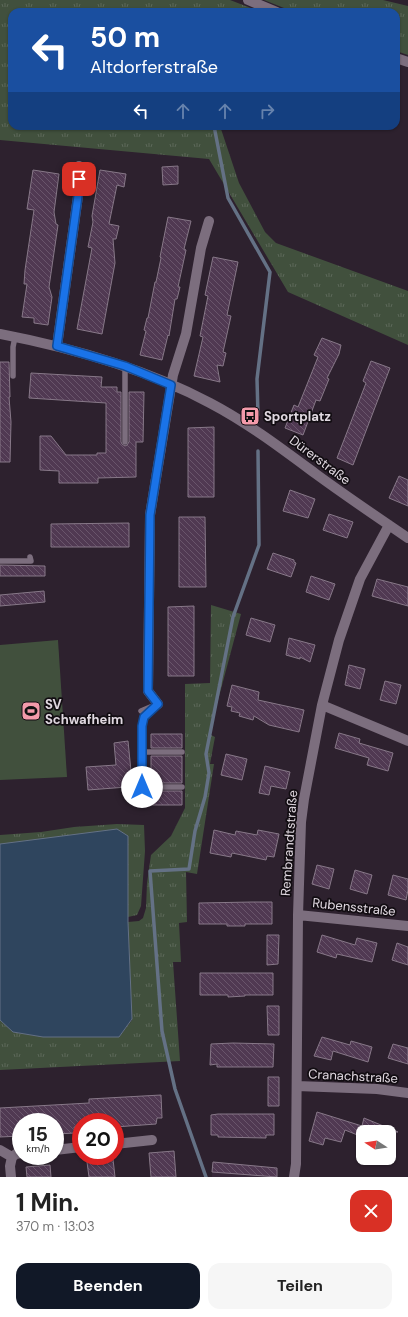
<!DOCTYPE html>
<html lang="de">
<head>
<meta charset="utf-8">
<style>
  :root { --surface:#fff; --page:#f6f6f6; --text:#222; --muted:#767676; --accent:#111827 }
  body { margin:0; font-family:"DM Sans",sans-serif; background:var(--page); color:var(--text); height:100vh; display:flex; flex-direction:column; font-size:15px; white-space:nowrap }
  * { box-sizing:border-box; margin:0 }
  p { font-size:13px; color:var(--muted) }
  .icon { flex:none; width:22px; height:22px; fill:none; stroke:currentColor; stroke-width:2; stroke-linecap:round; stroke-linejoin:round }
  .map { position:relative; height:1177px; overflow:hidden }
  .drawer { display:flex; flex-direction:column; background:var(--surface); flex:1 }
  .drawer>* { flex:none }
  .top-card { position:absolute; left:8px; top:8px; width:392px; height:122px; border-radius:12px; box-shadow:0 1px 3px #0004; background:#1a4fa0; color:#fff; overflow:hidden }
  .needle { width:26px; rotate:282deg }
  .fabs { position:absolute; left:356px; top:1125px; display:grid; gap:8px }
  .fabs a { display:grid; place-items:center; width:40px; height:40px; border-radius:8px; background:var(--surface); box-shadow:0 1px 3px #0004; font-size:20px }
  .speed { position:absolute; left:12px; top:1113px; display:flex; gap:8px; font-size:20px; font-weight:700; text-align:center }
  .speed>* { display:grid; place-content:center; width:52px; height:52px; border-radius:50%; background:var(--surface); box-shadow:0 1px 3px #0004; line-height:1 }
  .speed small { font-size:10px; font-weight:400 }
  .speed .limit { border:6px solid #d22; background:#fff; color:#111 }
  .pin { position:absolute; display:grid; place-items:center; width:34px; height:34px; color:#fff; margin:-17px; border-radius:8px; box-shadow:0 2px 6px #0006 }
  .me { position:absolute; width:44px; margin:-22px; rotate:0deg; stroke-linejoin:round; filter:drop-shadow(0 0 3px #0008) }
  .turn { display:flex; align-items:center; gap:14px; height:84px; padding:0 16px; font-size:18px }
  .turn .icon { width:52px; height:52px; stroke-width:2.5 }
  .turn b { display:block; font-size:28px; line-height:34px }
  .lanes { display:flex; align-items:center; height:38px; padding:0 16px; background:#0003; justify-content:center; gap:20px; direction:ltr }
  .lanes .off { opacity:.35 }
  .round { display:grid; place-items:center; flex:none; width:42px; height:42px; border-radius:12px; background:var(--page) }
  .headline { display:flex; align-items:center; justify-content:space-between; height:68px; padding:0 16px }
  h1 { font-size:24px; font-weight:700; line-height:30px }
  .primary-button { display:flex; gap:8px; margin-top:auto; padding:8px 16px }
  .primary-button a { flex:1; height:46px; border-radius:12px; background:var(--accent); color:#fff; font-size:16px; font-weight:700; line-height:46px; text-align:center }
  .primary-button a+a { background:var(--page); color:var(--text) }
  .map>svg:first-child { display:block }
  .built { fill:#372739 }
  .grass { fill:url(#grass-tufts) }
  .park { fill:#41503d }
  .water { fill:#2f455e; stroke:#647185 }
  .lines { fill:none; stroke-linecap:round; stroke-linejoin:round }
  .stream { stroke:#647185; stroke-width:3.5 }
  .building { fill:url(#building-back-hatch); stroke:#877888 }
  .service { stroke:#7c6e7e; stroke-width:5.5 }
  .minor { stroke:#7c6e7e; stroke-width:10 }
  .tertiary { stroke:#7c6e7e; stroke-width:10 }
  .route-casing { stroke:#114b97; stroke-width:10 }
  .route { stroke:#1a73e8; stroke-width:7 }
  .labels { text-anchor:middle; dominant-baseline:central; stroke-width:3.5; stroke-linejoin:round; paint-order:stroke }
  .poi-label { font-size:13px; font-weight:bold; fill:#e0d8e0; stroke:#120d12; text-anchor:start }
  .street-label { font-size:13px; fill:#e0d8e0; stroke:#120d12 }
</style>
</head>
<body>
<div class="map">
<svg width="408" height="1177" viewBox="0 0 408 1177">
  <defs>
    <pattern id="grass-tufts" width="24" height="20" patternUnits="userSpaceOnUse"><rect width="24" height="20" fill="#41503d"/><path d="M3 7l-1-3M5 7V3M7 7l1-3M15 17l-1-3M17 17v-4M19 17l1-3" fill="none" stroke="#5c6859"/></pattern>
    <pattern id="building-back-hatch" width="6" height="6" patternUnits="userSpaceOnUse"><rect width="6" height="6" fill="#503952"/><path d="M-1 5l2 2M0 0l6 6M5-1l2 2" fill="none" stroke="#69556b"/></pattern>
  </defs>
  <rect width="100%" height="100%" fill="#2d212e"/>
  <!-- built -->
  <path class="built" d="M213,1162L277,1168V1177H212Z"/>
  <!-- grass -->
  <path class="grass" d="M0,0H230L261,12H12V126H220L239,183L265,232L276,243L408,291V345L288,292L209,159L0,140Z
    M264,0H383L408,6V55L396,51V12H294Z
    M211,605L241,614L209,734L215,737L210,764H214L197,874L186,872L187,922L179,923L181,962H173L180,1061L0,1070V1020L13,1032L43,1037H119L132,1020L128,922L139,921L143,918L146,908L147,883L151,855L171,836L185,808V684L210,683Z
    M117,824L144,825L145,851L141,906L137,915L128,917V837L30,841L0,844V835L41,832L74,827Z"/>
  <!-- park -->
  <path class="park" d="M58,640L67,777L0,780V645Z"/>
  <!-- water -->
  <path class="water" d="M117,829L128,836V922L132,1019L119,1037H43L13,1032L0,1020V844Z"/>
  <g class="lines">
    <!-- stream -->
    <path class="stream" d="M214,126L228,198L270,272L257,379L258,415
      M206,1177L175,1089L162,1031L150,871L189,869L195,831L205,797L209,773L206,754L233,617L259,545L258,451"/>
  </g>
  <!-- building -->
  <path class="building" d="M178,166V184L163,185L162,167Z
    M33,170L59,174L54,212L56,224L58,225L49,287L52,297L48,325L34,323V318L22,317L27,284H24L25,270L34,210L27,209Z
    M100,170L126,174L124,187L117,185L109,224L119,226L116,239H113L115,263L102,334L77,329L92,248L88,247L93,222L92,216Z
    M168,217L191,221L184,249L186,250L178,287H180L177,299H175L169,336L168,335L162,360L140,355L146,331L144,330L147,318H148L155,282H156L161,258L160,257Z
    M213,257L238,262L227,315L231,316L223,352L226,353L223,366L217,365L220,382L194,376L203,337L200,336L208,296L205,295Z
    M322,338L341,345L339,354L327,378L329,379L320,401L316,400L303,435L285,428L294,405L298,407L318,357L314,355Z
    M371,361L390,368L353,465L337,458L366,383L363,381Z
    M0,362H9L10,397H9L11,422L10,462H0Z
    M31,373L102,377L101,387H117V392H121V442L122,444L125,446L127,445L129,442V392H144L143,442H136V477L98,478V483H59V471L40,470V436H51L66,455H97V453H106V403L29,398Z
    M214,427V497H188V428Z
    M399,476L408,480V506L389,498Z
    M290,490L315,499L308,518L283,511Z
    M329,514L353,522L347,538L323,530Z
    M179,517H205L206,587H179Z
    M129,523V547H51V524Z
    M273,553L294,560V562L296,563L291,577L267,569Z
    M0,565L45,566V576H0Z
    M311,576L335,584L329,600L306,592Z
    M377,579L408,587V606L372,596Z
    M44,591L45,602L0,606V595Z
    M194,606V676H168V607Z
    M251,618L275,625L270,642L246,635Z
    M289,638L315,645L310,662L300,657V659L286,655Z
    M349,665L365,669L360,689L345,685Z
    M385,681L401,685L396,704L380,700Z
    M232,685L259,692L258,700L304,710L299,732L269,725L254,716L253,720L239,716L240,713L231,711L232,707L227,706Z
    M339,733L360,739L359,743L393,753L388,771L367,765L369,758L335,748Z
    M151,734H182V748H151Z
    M128,741L132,781H127V787L88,790L86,767L116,765L114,743Z
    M226,754L247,759L242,780L221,775Z
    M151,756H182V783H151Z
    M265,766L290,772L286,789L271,786L269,795L259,793Z
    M151,791H182V805H151Z
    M214,830L235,835L236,831L257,835L258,830L279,834L274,857L267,856L266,860L232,853L231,857L210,853Z
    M317,865L334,869L329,889L312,884Z
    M355,870L372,875L367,894L350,889Z
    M393,875L408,879V890L406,900L388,895Z
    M252,902H272V924H245V926H227V924H199V903Z
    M267,935H279L278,964L267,965Z
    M322,935L355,945L357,938L377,943L372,962L337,954L336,958L317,952Z
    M397,943L408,947V965L392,960Z
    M200,973H273V995H245V996L228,997V995H200Z
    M267,1006H279V1035H268Z
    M322,1037L350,1045L351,1041L372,1047L368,1062L333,1051L331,1060L314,1056Z
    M233,1043L274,1044L273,1067H217V1064L210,1065L211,1044Z
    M393,1044L408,1048V1064L388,1058Z
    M268,1077H279V1106H268Z
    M161,1095L162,1118H157L156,1124L115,1127V1122H79V1127H74L75,1133L55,1134V1122H21V1136L0,1137V1108L89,1103V1099Z
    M317,1112L362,1126L364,1118L398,1132H363V1136H360L345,1130L341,1142L325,1138L323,1145L309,1141Z
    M218,1114H274V1135H266V1138L218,1137V1135H211V1115Z
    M174,1151L176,1177H151L149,1153Z
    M113,1159L115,1177H89L87,1162Z
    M213,1162L277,1168V1177L212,1172Z
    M50,1165L51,1177H27L26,1167Z"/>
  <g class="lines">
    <!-- service -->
    <path class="service" d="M13,376V347L15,337
      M125,442V366
      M0,561H31L30,557
      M158,704L144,717L142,726V787H182
      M141,711L155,705
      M142,752H182"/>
    <!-- minor -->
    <path class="minor" d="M0,334C73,348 144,368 210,403C248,423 281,448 316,474C346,496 377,517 408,538
      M57,346L79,189V166
      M158,704L148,691L150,515L173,375L186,334L201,248L209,221
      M322,705L408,741
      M298,915L408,926
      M297,1086L377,1089L408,1093
      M115,1144L152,1140
      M0,1150L12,1157
      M55,1150L81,1147
      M11,1177L10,1166L12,1157L16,1154L21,1153
      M294,1177L296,1164L298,915L301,822L304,799L322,705L339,640L360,579L389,525"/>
    <!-- tertiary -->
    <path class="tertiary" d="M248,0L277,12
      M396,58L408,62"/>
  </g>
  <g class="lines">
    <defs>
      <path id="route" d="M79,179V189L57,346L125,366L171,385L150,515L148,691L158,704L144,717L142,726V787"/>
    </defs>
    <!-- route casing -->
    <use href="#route" class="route-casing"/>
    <!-- route -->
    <use href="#route" class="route"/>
  </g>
  <!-- icons -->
  <defs>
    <symbol id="bus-square" viewBox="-11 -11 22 22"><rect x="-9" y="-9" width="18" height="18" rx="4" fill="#f39aaa" stroke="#120d12"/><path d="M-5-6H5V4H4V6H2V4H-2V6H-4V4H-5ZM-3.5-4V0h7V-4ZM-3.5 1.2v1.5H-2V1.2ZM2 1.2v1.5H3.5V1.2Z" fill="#111"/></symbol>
    <symbol id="stadium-square" viewBox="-11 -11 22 22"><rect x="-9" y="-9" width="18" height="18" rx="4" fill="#f39aaa" stroke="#120d12"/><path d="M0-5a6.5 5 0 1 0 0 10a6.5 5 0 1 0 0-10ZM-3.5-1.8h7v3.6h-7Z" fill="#111"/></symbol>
  </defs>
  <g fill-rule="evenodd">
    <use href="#bus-square" x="239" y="405" width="22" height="22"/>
    <use href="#stadium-square" x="20" y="700" width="22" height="22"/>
  </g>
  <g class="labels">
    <!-- poi labels -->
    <g class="poi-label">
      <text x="264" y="416">Sportplatz</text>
      <text x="45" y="704">SV<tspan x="45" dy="15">Schwafheim</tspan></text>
    </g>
    <!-- street labels -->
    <g class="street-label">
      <text transform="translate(320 460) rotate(37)">Dürerstraße</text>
      <text transform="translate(289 843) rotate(-86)">Rembrandtstraße</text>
      <text transform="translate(354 907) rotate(6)">Rubensstraße</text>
      <text transform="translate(353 1076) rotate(3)">Cranachstraße</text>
    </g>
  </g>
</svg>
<div class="fabs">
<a><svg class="needle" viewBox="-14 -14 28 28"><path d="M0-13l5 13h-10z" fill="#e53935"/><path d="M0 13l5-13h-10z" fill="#767676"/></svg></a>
</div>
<div class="speed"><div>15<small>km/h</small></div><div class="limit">20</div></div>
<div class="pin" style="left:79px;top:179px;background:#d93025"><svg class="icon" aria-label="arrive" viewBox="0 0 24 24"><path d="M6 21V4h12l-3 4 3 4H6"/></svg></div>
<svg class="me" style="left:142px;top:787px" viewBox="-20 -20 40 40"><circle r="19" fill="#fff"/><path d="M0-13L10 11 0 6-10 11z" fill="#1a73e8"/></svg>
<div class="top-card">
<div class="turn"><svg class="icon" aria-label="left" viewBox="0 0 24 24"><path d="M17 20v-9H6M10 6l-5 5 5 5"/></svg><div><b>50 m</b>Altdorferstraße</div></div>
<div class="lanes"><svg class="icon" aria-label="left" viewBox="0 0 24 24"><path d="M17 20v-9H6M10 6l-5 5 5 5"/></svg><svg class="icon off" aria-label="ahead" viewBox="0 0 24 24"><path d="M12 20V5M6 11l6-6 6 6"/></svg><svg class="icon off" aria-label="ahead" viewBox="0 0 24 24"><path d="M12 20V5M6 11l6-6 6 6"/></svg><svg class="icon off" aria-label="right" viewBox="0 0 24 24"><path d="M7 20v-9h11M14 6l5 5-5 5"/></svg></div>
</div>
</div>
<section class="drawer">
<div class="headline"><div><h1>1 Min.</h1><p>370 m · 13:03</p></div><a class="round" style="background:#d93025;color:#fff"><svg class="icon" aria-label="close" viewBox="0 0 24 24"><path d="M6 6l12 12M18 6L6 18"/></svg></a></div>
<div class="primary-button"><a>Beenden</a><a>Teilen</a></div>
</section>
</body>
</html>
